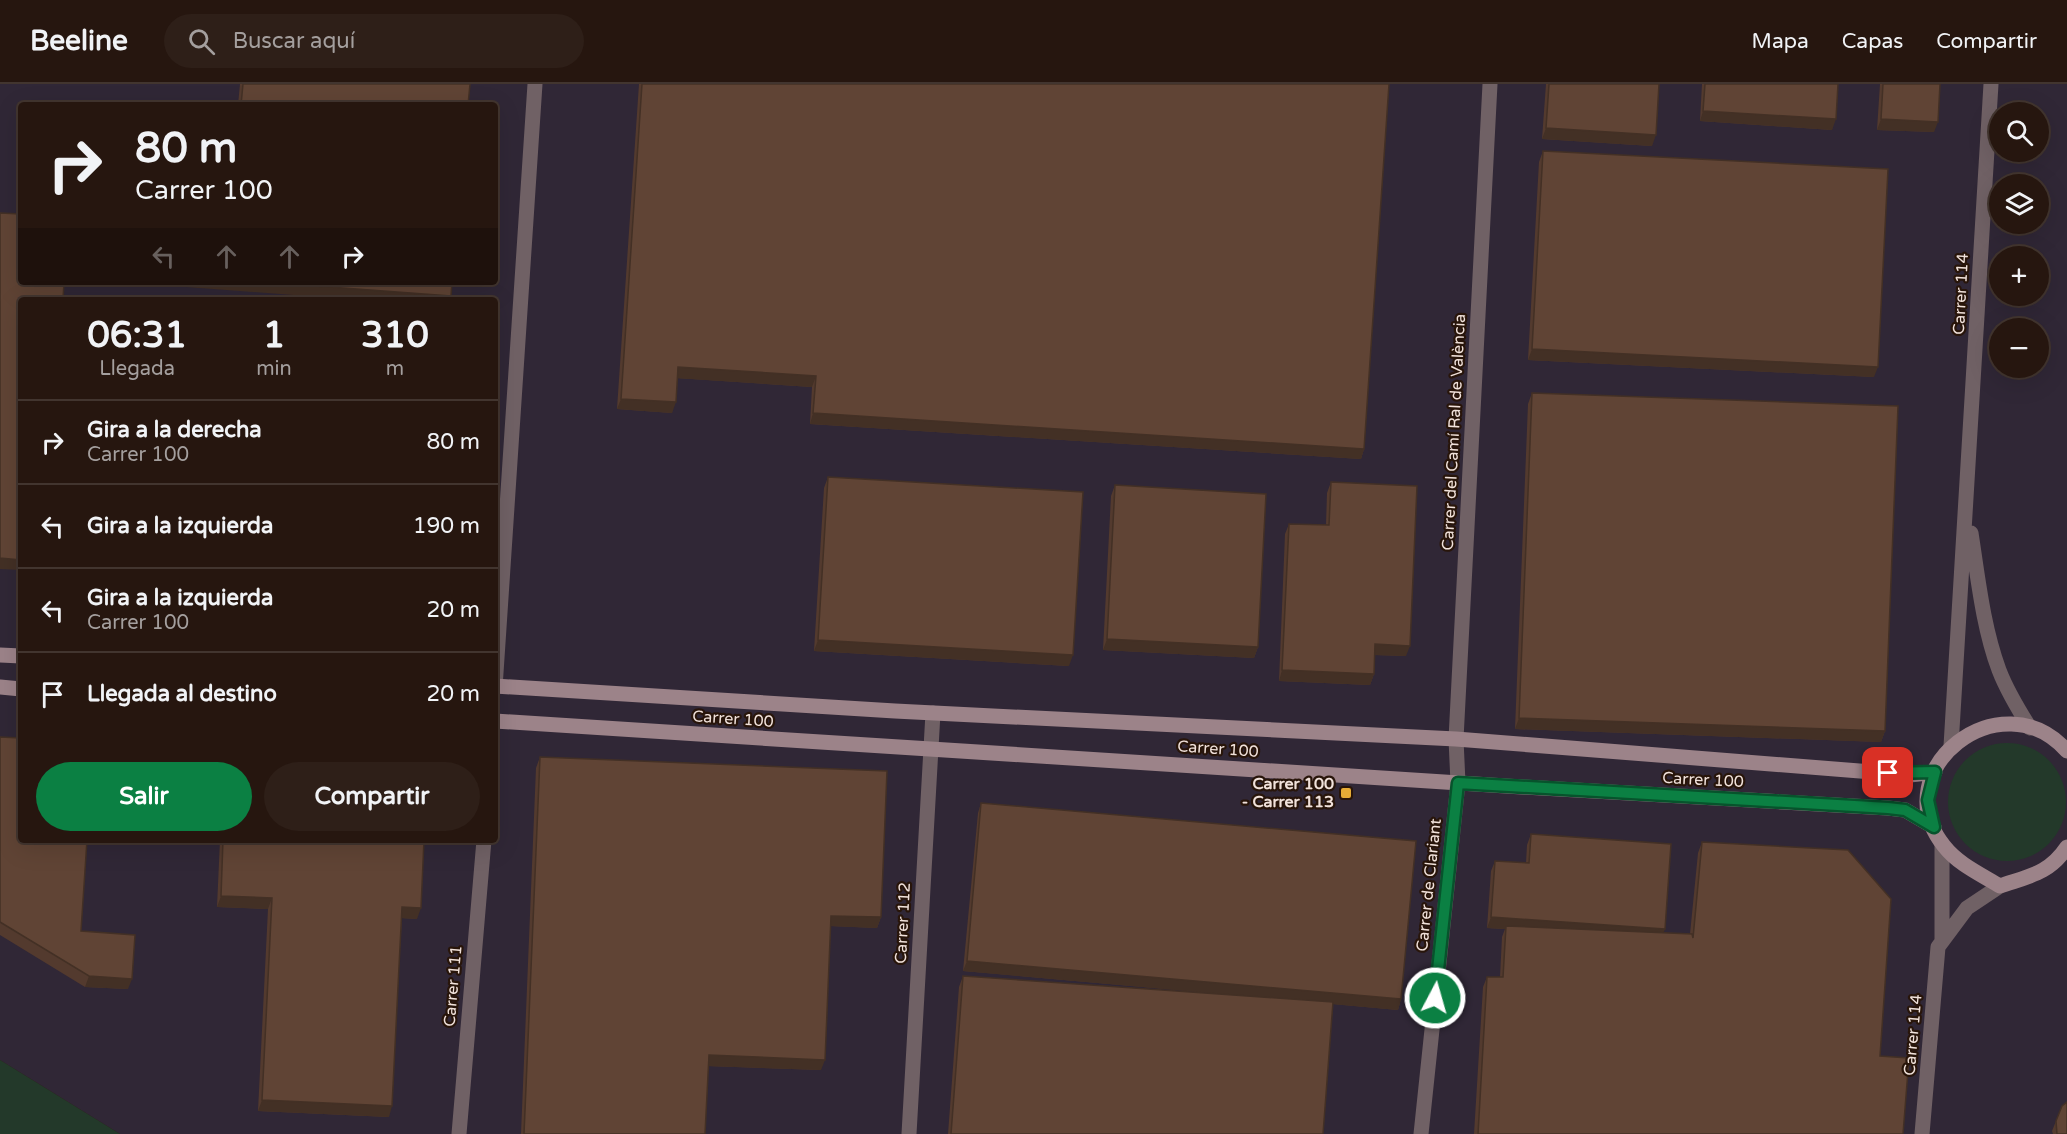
<!DOCTYPE html>
<html lang="es">
<head>
<meta charset="utf-8">
<style>
  :root { --surface:#26160f; --page:#2e1f18; --text:#f1f3f6; --muted:#a49f9e; --line:#42352f; --accent:#0b8043 }
  body { margin:0; font-family:"Varela Round",sans-serif; background:var(--page); color:var(--text); height:100vh; display:flex; flex-direction:column; font-size:22px; white-space:nowrap }
  * { box-sizing:border-box; margin:0 }
  p { font-size:20px; color:var(--muted) }
  .icon { flex:none; width:33px; height:33px; fill:none; stroke:currentColor; stroke-width:2; stroke-linecap:round; stroke-linejoin:round }
  .map { position:relative; flex:1; overflow:hidden }
  .panel { position:absolute; left:18px; top:213px; width:480px; height:546px; display:flex; flex-direction:column; background:var(--surface); border-radius:6px; box-shadow:0 6px 24px #0002,0 0 0 2px var(--line) }
  .panel>* { flex:none }
  .hud { position:absolute; left:18px; top:18px; width:480px; height:183px; border-radius:6px; box-shadow:0 6px 24px #0002,0 0 0 2px var(--line); background:#26160f; color:var(--text); overflow:hidden }
  .tools { position:absolute; left:1989px; top:18px; display:grid; gap:12px }
  .tools a { display:grid; place-items:center; width:60px; height:60px; border-radius:50%; background:var(--surface); box-shadow:0 6px 24px #0002,0 0 0 2px var(--line); font-size:30px }
  .pin { position:absolute; display:grid; place-items:center; width:51px; height:51px; color:#fff; margin:-26px; border-radius:12px; box-shadow:0 3px 9px #0006 }
  .me { position:absolute; width:66px; margin:-33px; rotate:6deg; stroke-linejoin:round; filter:drop-shadow(0 0 4px #0008) }
  .turn { display:flex; align-items:center; gap:21px; height:126px; padding:0 18px; font-size:27px }
  .turn .icon { width:78px; height:78px; stroke-width:2.5 }
  .turn b { display:block; font-size:42px; line-height:51px }
  .lanes { display:flex; align-items:center; height:57px; padding:0 18px; background:#0003; justify-content:center; gap:30px; direction:ltr }
  .lanes .off { opacity:.35 }
  .eta { display:flex; justify-content:space-evenly; align-items:center; height:102px; text-align:center }
  .eta b { font-size:36px; font-weight:700; line-height:42px }
  .cta { display:flex; gap:12px; margin-top:auto; padding:12px 18px }
  .cta a { flex:1; height:69px; border-radius:36px; background:var(--accent); color:#fff; font-size:24px; font-weight:700; line-height:69px; text-align:center }
  .cta a+a { background:var(--page); color:var(--text) }
  ul { padding:0; list-style:none }
  li { display:flex; align-items:center; gap:18px; height:84px; padding:0 18px; border-top:2px solid var(--line) }
  li div { flex:1 }
  li b { display:block; font-size:22px }
  li em { font-style:normal }
  header { display:flex; align-items:center; gap:36px; box-sizing:border-box; height:84px; padding:0 30px; background:var(--surface); border-bottom:2px solid var(--line) }
  header strong { font-size:28px }
  nav { display:flex; gap:33px; margin-inline-start:auto; font-size:21px }
  .search { width:420px; height:54px; background:var(--page); display:flex; align-items:center; gap:15px; box-sizing:border-box; padding:0 21px; border-radius:33px; color:var(--muted); font-size:22px }
  .map>svg:first-child { display:block }
  .industrial { fill:#302736; fill-rule:evenodd }
  .green { fill:#23392a }
  .lines { fill:none; stroke-linecap:round; stroke-linejoin:round }
  .street { stroke:#706165; stroke-width:15 }
  .secondary { stroke:#9c8389; stroke-width:15 }
  .wall { fill:#533a2e }
  .shaded-wall { fill:#433025 }
  .building { fill:#604435; stroke:#433025; stroke-width:1.5 }
  .route-casing { stroke:#07532c; stroke-width:15 }
  .route { stroke:#0b8043; stroke-width:10 }
  .poi-dot { fill:#e7ac36; stroke:#28150a; stroke-width:2 }
  .labels { text-anchor:middle; dominant-baseline:central; stroke-width:4.5; stroke-linejoin:round; paint-order:stroke }
  .street-label { font-size:16px; fill:#f1e2db; stroke:#28150a }
  .poi-label { font-size:16px; font-weight:bold; fill:#f1e2db; stroke:#28150a; text-anchor:end }
</style>
</head>
<body>
<header>
<strong>Beeline</strong>
<div class="search"><svg class="icon" aria-label="search" viewBox="0 0 24 24"><circle cx="10" cy="10" r="6"/><path d="M15 15l6 6"/></svg>Buscar aquí</div>
<nav><a>Mapa</a><a>Capas</a><a>Compartir</a></nav>
</header>
<div class="map">
<svg width="2067" height="1050" viewBox="0 0 2067 1050">
  <rect width="100%" height="100%" fill="#331e14"/>
  <!-- industrial -->
  <path class="industrial" d="M0,0H2067V1050H120L0,976ZM21,21H495V198H21ZM2000,28H2038V68H2000ZM2000,100H2038V140H2000ZM2000,172H2038V212H2000ZM21,216H495V756H21ZM2000,244H2038V284H2000Z"/>
  <!-- green -->
  <path class="green" d="M1948 718a59 59 0 1 1 118 0a59 59 0 1 1-118 0Z
    M0,976L120,1050H0Z"/>
  <g class="lines">
    <!-- street -->
    <path class="street" d="M1971,449C1978,494 1983,543 1999,586C2007,607 2018,625 2030,644
      M495,604L535,0
      M1951,662L1991,0
      M1942,856V761
      M459,1050L484,756
      M909,1050L933,629
      M1421,1050L1458,699L1456,655L1490,0
      M1922,1050L1938,863L1967,824L2000,802"/>
    <!-- secondary -->
    <path class="secondary" d="M0,571L21,572
      M495,602L895,627L1456,655L1910,691L1935,688
      M0,603L21,605
      M495,637L1506,702L1888,724L1905,726L1934,743
      M2067,667C2001,593 1883,686 1944,762C1958,780 1980,790 2000,802C2029,792 2049,790 2067,763"/>
  </g>
  <!-- wall -->
  <path class="wall" d="M240,0H470L468,21H238Z
    M639,0H1389L1364,365L1361,375L810,340L812,303L677,294L672,329L617,325Z
    M1546,0H1659L1652,62L1542,55Z
    M1702,0H1838L1832,46L1700,37Z
    M1880,0H1940L1934,48L1877,46Z
    M1543,67L1874,293L1528,276L1539,78Z
    M1532,309L1885,647L1881,658L1515,645L1528,320Z
    M828,393L1069,582L814,567L824,404Z
    M1331,398L1406,572L1375,571L1374,590L1370,601L1279,597L1285,450L1289,440L1326,441L1327,409Z
    M1115,401L1258,563L1254,574L1103,566L1111,412Z
    M0,653L81,847L128,905L85,903L0,851Z
    M540,673L881,833L877,844L831,842L821,986L708,982L705,1050H521L536,684Z
    M981,719L1401,915L1398,926L1333,920L1323,1050H948L959,903L963,892L1234,911L963,887L978,729Z
    M1531,750L1663,849L1690,850L1698,769L1702,758L1880,972L1903,1050H1474L1483,903L1487,893H1500L1502,853L1505,845L1487,844L1491,787L1495,777L1526,779L1527,761Z
    M220,756H424L417,835L402,834L389,1033L258,1027L268,825L217,823Z
    M2056,1037L2067,1050H2053L2052,1047Z"/>
  <!-- shaded-wall -->
  <path class="shaded-wall" d="M1703,27L1836,35L1832,46L1700,37Z
    M1881,35L1938,38L1934,48L1877,46Z
    M1546,44L1656,51L1652,62L1542,55Z
    M162,198H262L451,212L450,216H358L160,201Z
    M1532,265L1878,283L1874,293L1528,276Z
    M678,283L816,292L812,303L674,294Z
    M621,315L676,318L672,329L617,325Z
    M813,329L1364,365L1361,375L810,340Z
    M0,474L21,476V486L0,485Z
    M1107,555L1258,563L1254,574L1103,566Z
    M818,556L1073,571L1069,582L814,567Z
    M1375,560L1410,562L1406,572L1372,571Z
    M1282,586L1374,590L1370,601L1279,597Z
    M1519,634L1885,647L1881,658L1515,645Z
    M221,812L272,814L268,825L217,823Z
    M402,823L421,824L417,835L398,834Z
    M831,832L881,833L877,844L827,842Z
    M1491,833L1665,845L1661,856L1506,842L1505,845L1487,844Z
    M967,877L1401,915L1398,926L963,887Z
    M89,892L132,895L128,905L85,903Z
    M709,971L825,976L821,986L705,982Z
    M262,1016L392,1022L389,1033L258,1027Z"/>
  <!-- building -->
  <path class="building" d="M243,0H470L468,21H241Z
    M642,0H1389L1364,365L813,329L816,292L678,283L676,318L621,315Z
    M1549,0H1659L1656,51L1546,44Z
    M1705,0H1838L1836,35L1703,27Z
    M1883,0H1940L1938,38L1881,35Z
    M1543,67L1888,85L1878,283L1532,265Z
    M0,129L21,130V198H64L63,216H21V476L0,474Z
    M262,198H452L451,212Z
    M1532,309L1898,322L1885,647L1519,634Z
    M828,393L1083,408L1073,571L818,556Z
    M1331,398L1417,402L1410,562L1375,560L1374,590L1282,586L1289,440L1329,441Z
    M1115,401L1266,410L1258,563L1107,555Z
    M0,653L21,654V756H87L81,847L135,851L132,895L89,892L0,838Z
    M540,673L887,687L881,833L831,832L825,976L709,971L705,1050H524Z
    M981,719L1416,757L1401,915L967,877Z
    M1531,750L1671,760L1665,845L1491,833L1495,777L1529,779Z
    M223,756H424L421,824L402,823L392,1022L262,1016L272,814L221,812Z
    M1702,758L1848,766L1891,815L1880,972L1909,974L1903,1050H1478L1487,893H1503L1506,842L1692,850L1693,854Z
    M963,892L1333,918L1323,1050H951Z
    M2067,1018V1050H2057L2056,1037L2062,1022Z"/>
  <g class="lines">
    <defs>
      <path id="route" d="M1435,914L1458,699L1888,724L1905,726L1934,743L1928,716L1935,688L1888,689"/>
    </defs>
    <!-- route casing -->
    <use href="#route" class="route-casing"/>
    <!-- route -->
    <use href="#route" class="route"/>
  </g>
  <!-- markers -->
  <rect class="poi-dot" x="1340" y="703" width="12" height="12" rx="3"/>
  <g class="labels">
    <!-- street labels -->
    <g class="street-label">
      <text transform="translate(1961 210) rotate(-87)">Carrer 114</text>
      <text transform="translate(1454 348) rotate(-87)">Carrer del Camí Ral de València</text>
      <text transform="translate(733 635) rotate(4)">Carrer 100</text>
      <text transform="translate(1218 665) rotate(4)">Carrer 100</text>
      <text transform="translate(1703 696) rotate(3)">Carrer 100</text>
      <text transform="translate(1429 801) rotate(-84)">Carrer de Clariant</text>
      <text transform="translate(903 839) rotate(-87)">Carrer 112</text>
      <text transform="translate(453 902) rotate(-85)">Carrer 111</text>
      <text transform="translate(1913 951) rotate(-85)">Carrer 114</text>
    </g>
    <!-- poi labels -->
    <g class="poi-label">
      <text x="1334" y="700">Carrer 100<tspan x="1334" dy="18">- Carrer 113</tspan></text>
    </g>
  </g>
</svg>
<div class="tools">
<a><svg class="icon" aria-label="search" viewBox="0 0 24 24"><circle cx="10" cy="10" r="6"/><path d="M15 15l6 6"/></svg></a>
<a><svg class="icon" aria-label="layers" viewBox="0 0 24 24"><path d="M12 4l9 5-9 5-9-5zM3 14l9 5 9-5"/></svg></a>
<a>+</a>
<a>−</a>
</div>
<div class="pin" style="left:1888px;top:689px;background:#d93025"><svg class="icon" aria-label="arrive" viewBox="0 0 24 24"><path d="M6 21V4h12l-3 4 3 4H6"/></svg></div>
<svg class="me" style="left:1435px;top:914px" viewBox="-20 -20 40 40"><circle r="17" fill="#0b8043" stroke="#fff" stroke-width="3"/><path d="M0-11L8 9 0 5-8 9z" fill="#fff"/></svg>
<div class="hud">
<div class="turn"><svg class="icon" aria-label="right" viewBox="0 0 24 24"><path d="M7 20v-9h11M14 6l5 5-5 5"/></svg><div><b>80 m</b>Carrer 100</div></div>
<div class="lanes"><svg class="icon off" aria-label="left" viewBox="0 0 24 24"><path d="M17 20v-9H6M10 6l-5 5 5 5"/></svg><svg class="icon off" aria-label="ahead" viewBox="0 0 24 24"><path d="M12 20V5M6 11l6-6 6 6"/></svg><svg class="icon off" aria-label="ahead" viewBox="0 0 24 24"><path d="M12 20V5M6 11l6-6 6 6"/></svg><svg class="icon" aria-label="right" viewBox="0 0 24 24"><path d="M7 20v-9h11M14 6l5 5-5 5"/></svg></div>
</div>
<section class="panel">
<div class="eta">
<div><b>06:31</b><p>Llegada</p></div>
<div><b>1</b><p>min</p></div>
<div><b>310</b><p>m</p></div>
</div>
<ul>
<li><svg class="icon" aria-label="right" viewBox="0 0 24 24"><path d="M7 20v-9h11M14 6l5 5-5 5"/></svg><div><b>Gira a la derecha</b><p>Carrer 100</p></div><em>80 m</em></li>
<li><svg class="icon" aria-label="left" viewBox="0 0 24 24"><path d="M17 20v-9H6M10 6l-5 5 5 5"/></svg><div><b>Gira a la izquierda</b></div><em>190 m</em></li>
<li><svg class="icon" aria-label="left" viewBox="0 0 24 24"><path d="M17 20v-9H6M10 6l-5 5 5 5"/></svg><div><b>Gira a la izquierda</b><p>Carrer 100</p></div><em>20 m</em></li>
<li><svg class="icon" aria-label="arrive" viewBox="0 0 24 24"><path d="M6 21V4h12l-3 4 3 4H6"/></svg><div><b>Llegada al destino</b></div><em>20 m</em></li>
</ul>
<div class="cta"><a>Salir</a><a>Compartir</a></div>
</section>
</div>
</body>
</html>
